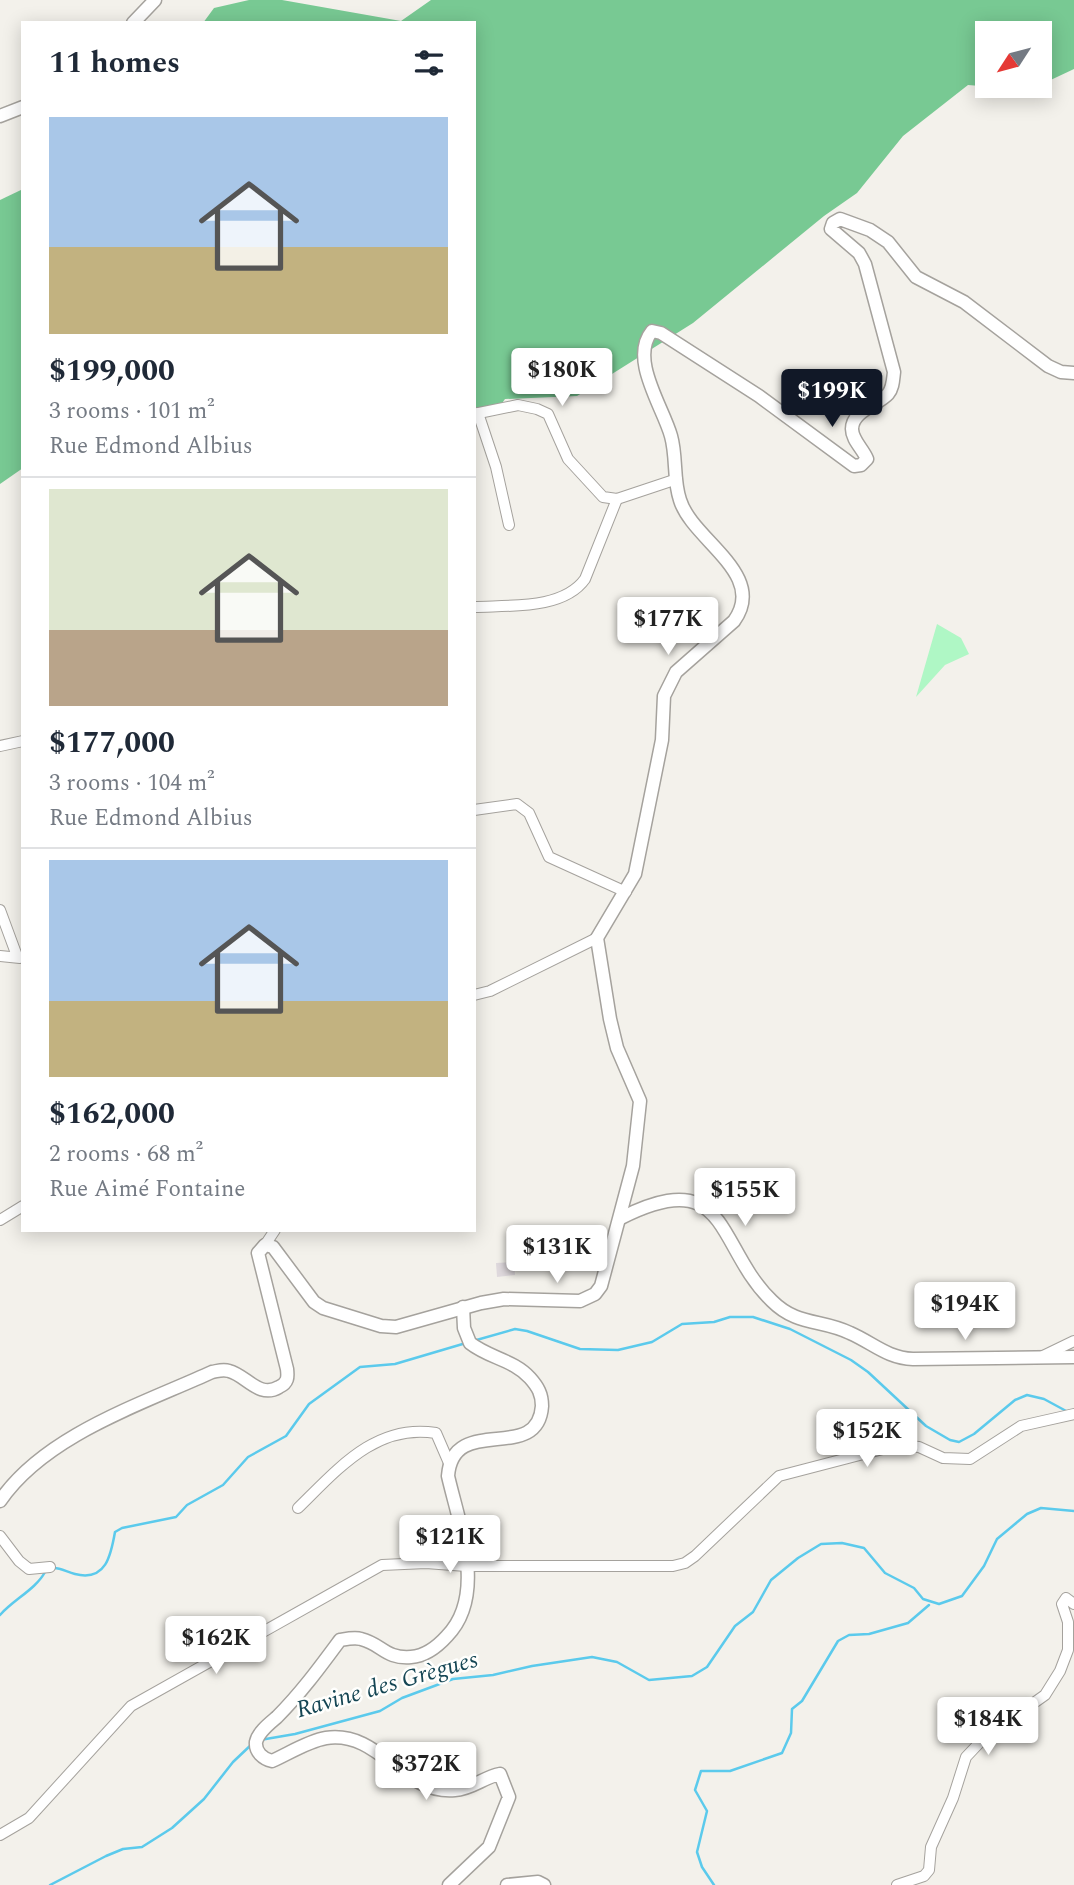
<!DOCTYPE html>
<meta charset="utf-8">
<style>
:root{--surface:#fff;--page:#f6f6f7;--text:#1f2937;--muted:#747a83;--line:#e0e1e3;--accent:#111827}
body{margin:0;font-family:Spectral,serif;background:var(--page);color:var(--text);height:100vh;display:flex;flex-direction:column;font-size:26px;white-space:nowrap}
*{box-sizing:border-box;margin:0}
p{font-size:23px;color:var(--muted)}
.icon{flex:none;width:38px;height:38px;fill:none;stroke:currentColor;stroke-width:2;stroke-linecap:round;stroke-linejoin:round}
.map{position:relative;flex:1;overflow:hidden}
.details{position:absolute;left:21px;top:21px;width:455px;height:1211px;display:flex;flex-direction:column;background:var(--surface);border-radius:0px;box-shadow:0 4px 18px #0003}
.details>*{flex:none}
.needle{width:46px;rotate:234deg}
.tools{position:absolute;left:975px;top:21px;display:grid;gap:14px}
.tools a{display:grid;place-items:center;width:77px;height:77px;border-radius:0px;background:var(--surface);box-shadow:0 4px 18px #0003;font-size:35px}
.price{position:absolute;translate:-50% -60px;padding:0 16px;border-radius:7px;background:#fff;color:#222;font-size:23px;line-height:46px;filter:drop-shadow(0 2px 4px #0008)}
.price::after{content:'';position:absolute;left:50%;top:42px;width:21px;height:16px;margin-left:-10px;background:inherit;clip-path:polygon(0 0,100% 0,50% 100%)}
.price.selected{background:var(--accent);color:#fff}
ul{padding:0;list-style:none}
li{display:grid;align-content:center;gap:14px;height:371px;padding:0 28px}
li+li{border-top:2px solid var(--line)}
li span{display:grid;place-items:center;height:217px;border-radius:0px;color:#555}
li>.icon{margin-inline-start:auto}
span .icon{width:126px;height:126px;fill:#fffc;stroke-width:1}
li b{font-size:30px}
h2{display:flex;justify-content:space-between;align-items:center;height:84px;padding:0 28px;font-size:30px}
.map>svg:first-child{display:block}
.green{fill:#aff7c5}
.forest{fill:#78c993}
.lines{fill:none;stroke-linecap:round;stroke-linejoin:round}
.stream{stroke:#5bcaec;stroke-width:2.5}
.building{fill:#dfd9dd}
.minor-casing{stroke:#a5a29d;stroke-width:12}
.tertiary-casing{stroke:#a5a29d;stroke-width:15}
.secondary-casing{stroke:#a5a29d;stroke-width:15}
.minor{stroke:#fff;stroke-width:10}
.tertiary{stroke:#fff;stroke-width:12}
.secondary{stroke:#fff;stroke-width:12}
.labels{text-anchor:middle;dominant-baseline:central;stroke-width:5;stroke-linejoin:round;paint-order:stroke}
.water-label{font-size:24px;font-style:italic;fill:#154654;stroke:#fffffd}
</style>
<div class="map">
<svg width="1074" height="1885" viewBox="0 0 1074 1885">
<rect width="100%" height="100%" fill="#f3f1eb"/>
<path class="green" d="M937,624l24,14 8,16 -24,11 -29,32z"/>
<g class="forest">
<path d="M249,0h33l119,21 30,-21h643v69l-34,16v-52h-53v53h51l-9,4 -61,-5 -65,51 -46,57 -33,23 -131,107 -116,73 -72,3 -12,17 -19,-7v-386h-271l11,-15z"/>
<path d="M23,189v279l-23,16v-284z"/>
</g>
<g class="lines">
<g class="stream">
<path d="M473,1341l42,-12 12,2 53,18 38,1 34,-8 30,-18 32,-2 16,-5h23l37,12 61,31 17,12 58,54 24,14 9,2 15,-8 41,-34 12,-5 17,4 24,13"/>
<path d="M54,1568c7,0 13,4 21,6 31,8 36,-19 40,-42l7,-4 54,-11 11,-12 36,-20 25,-28 38,-21 23,-32 51,-37 35,-3 71,-21"/>
<path d="M0,1615c13,-15 36,-26 45,-43"/>
<path d="M260,1740l35,-6 85,-23 22,-13 51,-19 40,-4 39,-9 60,-9 25,5 32,18 43,-4 15,-9 28,-41 18,-14 18,-32 27,-22 23,-14 21,-1 22,5 21,25 29,15 9,11 16,5 23,-8 22,-30 13,-27 30,-25 14,-6 33,3"/>
<path d="M50,1885l56,-29 17,-7 19,-2 30,-19 32,-29 29,-37 19,-18"/>
<path d="M714,1885l-12,-18 -5,-15 10,-41 -12,-21 6,-19h29l52,-18 9,-20 1,-24 10,-8 36,-60 11,-6 20,-1 39,-11 21,-18"/>
</g>
</g>
<path class="building" d="M514,1262l1,13 -18,2 -1,-14z"/>
<g class="lines">
<g class="minor-casing">
<g id="minor">
<path d="M478,413l18,54 13,58"/>
<path d="M474,414l44,-9 19,4 11,5 20,45 35,38 14,2 60,-20"/>
<path d="M474,607c34,-2 89,3 111,-28l32,-80"/>
<path d="M0,746l23,-5"/>
<path d="M474,810l43,-6 12,9 20,44 77,35"/>
<path d="M0,910l17,46"/>
<path d="M0,956l20,2"/>
<path d="M474,995l16,-4 107,-53"/>
<path d="M0,1220l23,-14"/>
<path d="M265,1245l10,-15"/>
<path d="M1043,1356l31,-15"/>
<path d="M298,1508c40,-39 78,-85 138,-75l13,30"/>
<path d="M0,1536l19,25 10,8 21,-2"/>
<path d="M0,1835l29,-17 102,-112 251,-141 44,-2 40,3h207l12,-3 10,-7 84,-80 119,-31 21,2 24,11 27,1 51,-33 53,-12"/>
<path d="M897,1885l27,-9 5,-6 2,-23 22,-49 13,-41 17,-18 62,-44 15,-24 8,-21v-28l-6,-18 4,-6 8,6"/>
</g>
</g>
<g class="tertiary-casing">
<g id="tertiary">
<path d="M133,23l22,-23"/>
<path d="M0,116l23,-9"/>
</g>
</g>
<g class="secondary-casing">
<g id="secondary">
<path d="M621,1218c109,-55 94,28 151,83 25,25 49,18 78,32 23,10 37,25 63,26l161,-2"/>
<path d="M0,1501c45,-66 142,-97 212,-129 6,-1 11,-3 17,-1 17,4 30,28 50,16 9,-4 9,-10 8,-18l-29,-116 7,-8 8,2 41,55 9,6 58,18 15,1 85,-24 23,-4 76,2 15,-7 6,-8 32,-120 7,-65 -23,-53 -7,-29 -13,-81 38,-64 27,-134 2,-44 12,-24 58,-51c34,-47 -42,-81 -54,-121 -7,-20 -3,-43 -9,-64 -8,-29 -42,-77 -19,-105l9,2 98,63 95,70 7,-1 6,-6c-4,-10 -15,-19 -15,-30 0,-18 26,-24 36,-35 5,-6 5,-14 6,-22l-29,-108 -6,-11 -28,-24 2,-6 7,-4 30,11 18,12 28,35 48,25 84,64 13,6 13,1"/>
<path d="M449,1885l40,-38 20,-50 -9,-23c-16,3 -28,15 -45,16 -53,5 -74,-60 -129,-52 -18,3 -38,16 -54,23 -9,-2 -17,-9 -16,-19 2,-10 14,-19 21,-25 24,-24 43,-50 63,-77 6,-1 15,-3 21,-1 21,5 24,20 50,18 14,-1 27,-11 36,-21 40,-41 12,-112 1,-160 5,-64 90,-11 94,-70 0,-12 -4,-19 -12,-28 -16,-18 -41,-20 -60,-35l-6,-15 -1,-21"/>
<path d="M507,1885l31,-3 6,3"/>
</g>
</g>
<use href="#minor" class="minor"/>
<use href="#tertiary" class="tertiary"/>
<use href="#secondary" class="secondary"/>
</g>
<g class="labels">
<g class="water-label">
<text transform="translate(387 1685) rotate(-16)">Ravine des Grègues</text>
</g>
</g>
</svg>
<div class="tools">
<a><svg class="needle" viewBox="-14 -14 28 28"><path d="M0-13l5 13h-10z" fill="#e53935"/><path d="M0 13l5-13h-10z" fill="#747a83"/></svg></a>
</div>
<b class="price" style="left:562px;top:408px">$180K</b>
<b class="price selected" style="left:832px;top:429px">$199K</b>
<b class="price" style="left:668px;top:657px">$177K</b>
<b class="price" style="left:745px;top:1228px">$155K</b>
<b class="price" style="left:557px;top:1285px">$131K</b>
<b class="price" style="left:965px;top:1342px">$194K</b>
<b class="price" style="left:867px;top:1469px">$152K</b>
<b class="price" style="left:450px;top:1575px">$121K</b>
<b class="price" style="left:216px;top:1676px">$162K</b>
<b class="price" style="left:988px;top:1757px">$184K</b>
<b class="price" style="left:426px;top:1802px">$372K</b>
<section class="details">
<h2>11 homes<svg class="icon" aria-label="filters" viewBox="0 0 24 24"><path d="M4 7h16M4 17h16"/><circle cx="9" cy="7" r="2"/><circle cx="15" cy="17" r="2"/></svg></h2>
<ul>
<li><span style="background:linear-gradient(#a9c7e8 60%,#c2b280 0)"><svg class="icon" aria-label="home" viewBox="0 0 24 24"><path d="M3 11l9-7 9 7M6 9v11h12V9"/></svg></span><div><b>$199,000</b><p>3 rooms · 101 m²</p><p>Rue Edmond Albius</p></div></li>
<li><span style="background:linear-gradient(#dfe7d0 65%,#b9a48a 0)"><svg class="icon" aria-label="home" viewBox="0 0 24 24"><path d="M3 11l9-7 9 7M6 9v11h12V9"/></svg></span><div><b>$177,000</b><p>3 rooms · 104 m²</p><p>Rue Edmond Albius</p></div></li>
<li><span style="background:linear-gradient(#a9c7e8 65%,#c2b280 0)"><svg class="icon" aria-label="home" viewBox="0 0 24 24"><path d="M3 11l9-7 9 7M6 9v11h12V9"/></svg></span><div><b>$162,000</b><p>2 rooms · 68 m²</p><p>Rue Aimé Fontaine</p></div></li>
</ul>
</section>
</div>
